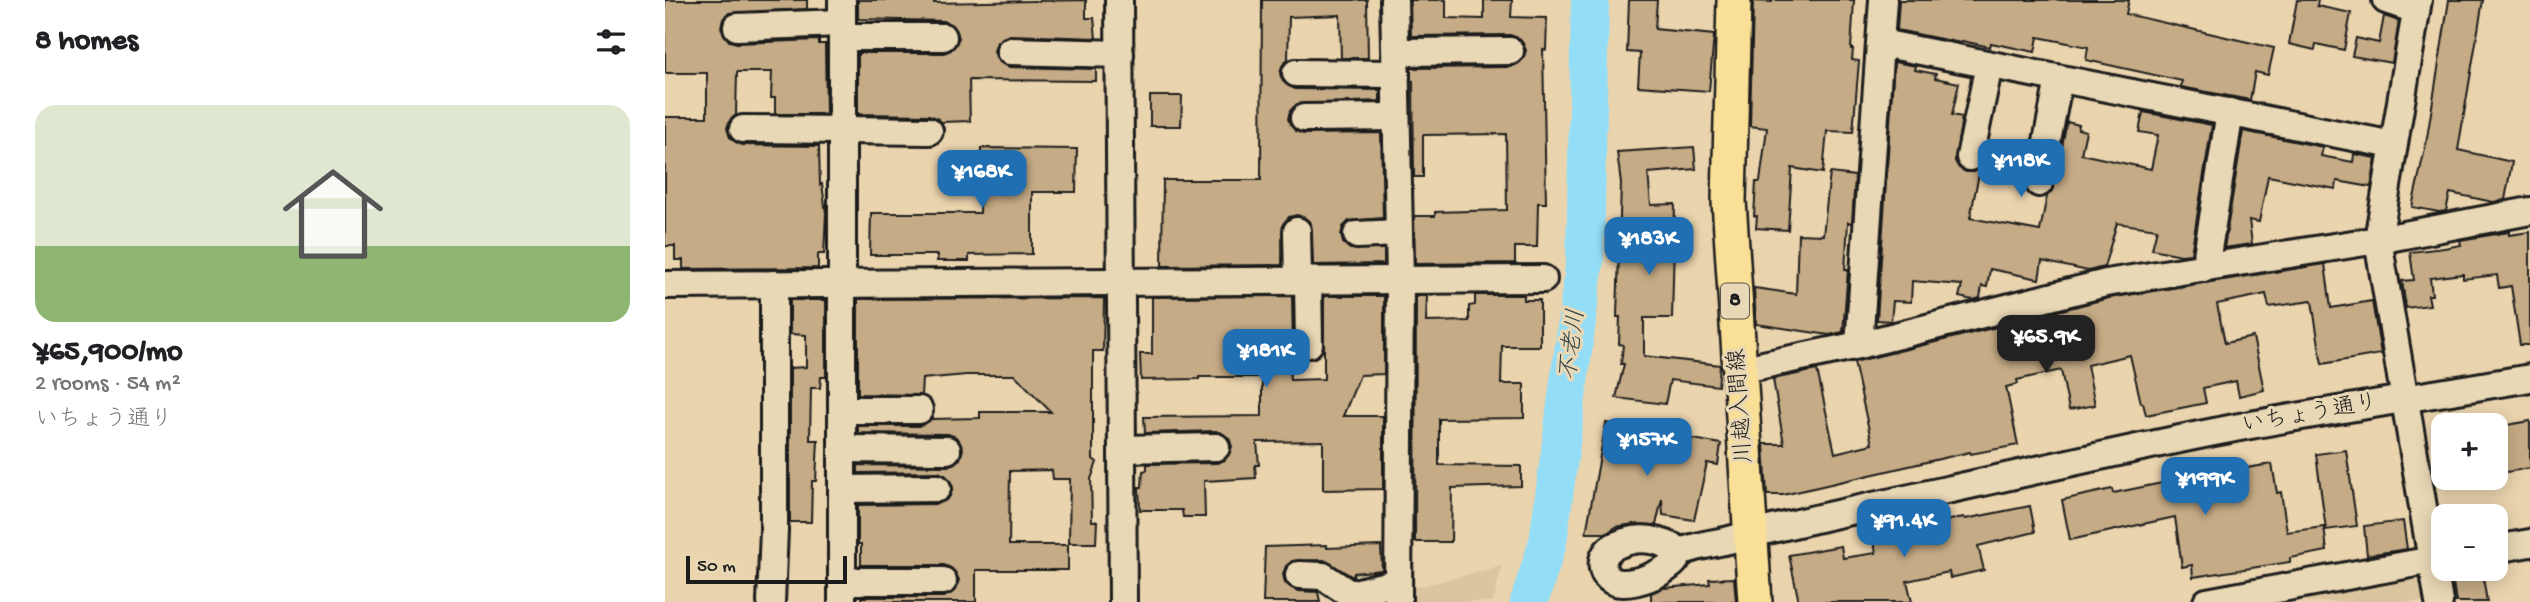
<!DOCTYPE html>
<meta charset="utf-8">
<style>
:root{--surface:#fff;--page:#f6f6f6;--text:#202124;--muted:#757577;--line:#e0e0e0;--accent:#1f6fb2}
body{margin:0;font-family:"Gochi Hand","Klee One",sans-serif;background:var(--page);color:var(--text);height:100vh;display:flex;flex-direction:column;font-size:26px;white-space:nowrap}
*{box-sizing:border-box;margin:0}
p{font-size:23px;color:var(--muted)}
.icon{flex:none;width:38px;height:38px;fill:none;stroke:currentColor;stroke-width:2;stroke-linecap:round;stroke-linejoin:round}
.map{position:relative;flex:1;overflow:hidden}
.details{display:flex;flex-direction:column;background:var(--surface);width:665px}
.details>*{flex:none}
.controls{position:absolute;left:1766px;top:413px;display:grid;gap:14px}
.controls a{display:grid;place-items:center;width:77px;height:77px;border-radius:14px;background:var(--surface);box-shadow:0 4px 18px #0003;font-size:35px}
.scale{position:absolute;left:21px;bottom:18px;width:161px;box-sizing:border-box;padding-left:7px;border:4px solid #1c1c1c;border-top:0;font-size:19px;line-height:24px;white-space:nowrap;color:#1c1c1c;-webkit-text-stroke:5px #e9d8b5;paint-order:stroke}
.price{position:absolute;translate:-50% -60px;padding:0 16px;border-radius:14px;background:var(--accent);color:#fff;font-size:23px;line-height:46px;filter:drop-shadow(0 2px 4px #0008)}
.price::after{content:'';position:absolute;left:50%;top:42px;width:21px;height:16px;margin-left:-10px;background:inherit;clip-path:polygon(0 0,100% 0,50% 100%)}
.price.active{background:#222;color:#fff}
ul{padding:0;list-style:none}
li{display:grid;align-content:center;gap:14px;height:371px;padding:0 35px}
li+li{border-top:2px solid var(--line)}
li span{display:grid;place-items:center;height:217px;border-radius:21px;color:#555}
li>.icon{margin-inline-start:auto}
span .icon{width:126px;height:126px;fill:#fffc;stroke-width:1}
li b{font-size:30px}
h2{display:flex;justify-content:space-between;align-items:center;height:84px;padding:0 35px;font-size:30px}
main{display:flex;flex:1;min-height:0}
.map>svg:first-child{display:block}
.built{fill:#dbc59f}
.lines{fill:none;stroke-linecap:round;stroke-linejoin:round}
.river{stroke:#94ddf6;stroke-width:38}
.building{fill:#c6ac86;stroke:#1c1c1c;stroke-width:2}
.minor-casing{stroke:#1c1c1c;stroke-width:32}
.major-casing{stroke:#1c1c1c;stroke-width:38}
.minor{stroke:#e9d8b5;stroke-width:26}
.major{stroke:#fadf96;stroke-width:33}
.labels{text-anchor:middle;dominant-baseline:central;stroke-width:6;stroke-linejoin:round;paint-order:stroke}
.shield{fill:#e9d8b5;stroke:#5a544a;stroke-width:2}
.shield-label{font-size:21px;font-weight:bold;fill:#1c1c1c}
.street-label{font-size:23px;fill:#1c1c1c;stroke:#e9d8b5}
.water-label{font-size:24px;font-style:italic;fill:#344348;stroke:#e9d8b5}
</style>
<main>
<section class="details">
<h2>8 homes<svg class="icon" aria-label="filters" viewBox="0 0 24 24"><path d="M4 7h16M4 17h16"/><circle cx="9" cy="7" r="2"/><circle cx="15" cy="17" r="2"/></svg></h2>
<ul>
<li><span style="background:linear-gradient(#dfe7d0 65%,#8fb573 0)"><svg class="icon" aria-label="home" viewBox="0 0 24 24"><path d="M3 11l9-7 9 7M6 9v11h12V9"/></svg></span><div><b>¥65,900/mo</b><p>2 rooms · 54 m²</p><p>いちょう通り</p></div></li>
</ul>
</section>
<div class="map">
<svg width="1865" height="602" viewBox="0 0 1865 602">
<rect width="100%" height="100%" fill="#ead4ae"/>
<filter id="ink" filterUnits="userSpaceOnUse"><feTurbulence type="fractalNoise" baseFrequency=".0143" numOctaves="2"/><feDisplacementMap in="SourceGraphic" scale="14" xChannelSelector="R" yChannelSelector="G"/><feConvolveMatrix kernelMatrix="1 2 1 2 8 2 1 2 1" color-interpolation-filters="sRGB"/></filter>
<g filter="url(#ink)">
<g class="built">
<path d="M837,566l-9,36h-88l-1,-12z"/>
<path d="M1759,575l4,27h-162z"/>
</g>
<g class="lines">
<path class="river" d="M864,602l19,-60 37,-282 5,-260"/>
</g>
<g class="building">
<path d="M0,0h142v9l-78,4 -6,6 -2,9 8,13 8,2 82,-3v4h6l1,70h-51v-16h-4l1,-26h-35l-1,43 -6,5 -3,8 3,9 12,8 77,1 1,39 2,-1 4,29 -2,41h-6v14l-135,1v-9h-8v-14h-10v-129h42v-44h-42z"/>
<path d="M193,0h76v3l152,-3v18h8l2,20 -86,-3 -13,7 -3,9 3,8 12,8 87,2v12l-127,-1 1,41 -29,1 -12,-7 -71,-1v-61h86l7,-3 8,-12 -3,-9 -12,-8 -86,-2z"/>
<path d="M597,0h105l1,58h-27l-1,-43 -51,2 -1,42 -6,7 -2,8 3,7 12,8 85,1v11l-83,3 -7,7 -2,8 8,12 7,3 78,-1 2,85 -34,3 -6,6 -2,8 2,8 7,6h34v15l-71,1 -2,-42 -6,-5 -8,-3 -8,2 -6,7 -1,41 -120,1 1,-86h98z"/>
<path d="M745,0h36v18l38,1v-19h28l-1,17 36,1 -1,32 -3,-1 3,154h-8l-1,44h-22v16l-100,1 -1,-48h21v-4l72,-2 -1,-76 -83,1v42h-9l-1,-96h-2v-13l100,-1 12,-8 3,-9 -8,-12 -8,-3 -99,1z"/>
<path d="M964,0h28l-2,29 59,6 -5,56 -71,-5 2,-33 -13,-1z"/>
<path d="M1107,0h82l-3,49h2l-1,11 7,1 -6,71 -26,-1 -4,42 -31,-5 -4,62 -32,-2 1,-12h-3l2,-34h4l7,-54 -17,-2 3,-125 19,1z"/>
<path d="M1234,0h230l-3,14 148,34 -6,27 -13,-3 -5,28 -69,-13 1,-6 -96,-21 2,-13 -50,-10 -3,15 -44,-9 -1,4 -28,-6 -1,2 -64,-13z"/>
<path d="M1632,0h21l-1,6 34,7 -7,37 -28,-6 -1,6 -26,-6z"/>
<path d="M1784,0h34l-25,150 54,12 -7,38 -12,2 -43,-9 -4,18 -7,1 -27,-5 14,-63z"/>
<path d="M1719,16l15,5 -7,42 -40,-7 4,-18 23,5z"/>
<path d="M1229,62l22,4 -1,4 21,4 -1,4 24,5 -7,32 10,2 -7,44 4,7 7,4h8l6,-3 -10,49 70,13 7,-35 7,-10 13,-64 12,3 -1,4 8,2 -5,23 70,15 7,-34 -19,-3 4,-20 69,13 -21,129 -10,1 -29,-6 5,-20 -40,-6 -13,44 -16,4 -46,-10 -3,18 -49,-10 -3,18 -5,-1 -2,12 -7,2 -14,-3 3,-12 -50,-4 -1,21 -18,-1 -2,20 -14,-1z"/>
<path d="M485,96h32l-1,30h-31z"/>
<path d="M1578,131l80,16 -2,9 32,6 1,-8 22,4 -5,29 -34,-6 -1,8 -68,-13 -9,46 -10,-2 3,24 -28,4z"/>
<path d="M1029,147l2,22 -48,4 3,32 24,-1 -3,114h-28v38l76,9 -2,21 -48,-6 -5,24 -49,-6 8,-34h-3l2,-19 -4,-1 1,-27h-3l4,-134 -4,-31z"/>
<path d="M316,148l96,1 -1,43h-44v62l-63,1v6h-32l1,-6h-68l1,-42h109z"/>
<path d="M1165,173l25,3 -3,47 -4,-1 -3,48h3l-5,62 -14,3 -73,-11 -2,-36 42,6 2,-60 25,1z"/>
<path d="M1844,232v3l21,-3v113h-10l-9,-59 -12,2 -2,-13 -34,4v-5l-33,4 2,17h-4l2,10 -24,3 -4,-27 12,-1 -4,-28 34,-4 17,-3 -1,-5z"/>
<path d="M1660,264l6,44 41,-7 9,53 -59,10 -10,-63 -43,6 -3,-13 -49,10 8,39 28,-6 11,53 -25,6 -3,-15 -33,7 3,15 -60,12 -3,-12h-2l-11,-48 -43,10 8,40 -26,5 -8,-40 -44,10 1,4 -12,3 12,58 -47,9 -1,-2 -187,43h-16l-3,-51h20l-11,-65 44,-9 18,83 37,-9 -18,-82 147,-36 4,18 64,-15 -2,-11 -21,-4 63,-16z"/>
<path d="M810,295h49v5h16v46h-38l-1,38h23v34l-85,1v46l82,1v20l-69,2 -1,54h-36l1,-246h11l-1,26 43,-1v-15l6,-1z"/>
<path d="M627,296l1,48h-5l2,36 34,-1v-83h60v78l-24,1 -17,41h40v73l-60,1v-49l-66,1 2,23h-4l1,13 -52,3 1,36h-22l-1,-7h-42l-1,-23h3l1,-16 4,-1v-6l70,-1 8,-3 7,-13 -3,-9 -13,-7 -71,2 -1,-16 118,-1v-39h-63v2l-58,1 -1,-26h12v-57z"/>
<path d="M439,298l-1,53h-10v108l4,3 -6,17 1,42h5l-1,22h-27l1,-64h-17l-1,-9 -42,1 -1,74h59v25h-92v32h-114l-1,-5h83l12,-8 3,-9 -8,-12 -7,-3h-83v-21h-3v-39l80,-1 12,-8 3,-9 -8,-12 -7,-3 -80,1v-8l90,1 12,-7 3,-10 -7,-12 -8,-3 -90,-1v-7h61l12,-7 49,-1v-6h71l-36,-37h-49l-44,4 -1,16 -63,-1v-95z"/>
<path d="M125,300h36v77h-5l-1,11h-9l-1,52h8l-2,41h-4l-1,41h-21v-154l16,-1v-32l-16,-1z"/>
<path d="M1865,421v47l-35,6v-47z"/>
<path d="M941,423l115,21 -3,21 -11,-2 -13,57 -31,-5 -1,-16 -6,26 -23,-1 -17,3 -9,6h-21z"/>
<path d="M1681,450l11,76 -31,4 -10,-76z"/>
<path d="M1543,462l1,4 17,-3 1,8 45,-7 5,29 4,-1 6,40 37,-5 3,24 -37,7v4l-97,15 -1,-12 -10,2 -7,-50 -105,23 -8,-40 50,-11 1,4 54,-11 -1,-3 3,-1 -1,-8z"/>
<path d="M1365,506l5,26 -57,14 6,24 -34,8 -1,-6 -42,9 5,21h-113l-10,-47 52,-9 2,12 33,-5 -3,-16 91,-20 1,2z"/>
<path d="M1738,521l4,28 -40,6 -3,-29z"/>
<path d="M662,545v3l54,-2 1,24 -28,3 -1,4 -29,-17 -32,1 -6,5 -3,8 2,9 13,8 20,1 2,10h-57l2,-55z"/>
<path d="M1817,571l5,31h-31l-4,-26z"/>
<path d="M1069,578l2,24h-85v-9l12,-5 47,-4 -1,-5z"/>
</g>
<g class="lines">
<g class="minor-casing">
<g id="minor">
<path d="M177,0v602"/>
<path d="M454,0l4,602"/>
<path d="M729,0l6,279 -2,323"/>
<path d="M1721,0l30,10"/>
<path d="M1753,0l-40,240 61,362"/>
<path d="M72,27l105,-4"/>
<path d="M177,37h101"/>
<path d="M1216,43l512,102"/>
<path d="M345,51l110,3"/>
<path d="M731,52l114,-1"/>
<path d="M631,73l100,1"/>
<path d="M639,118l92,-1"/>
<path d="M78,129l186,2"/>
<path d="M1305,157l19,-92"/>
<path d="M1374,183l20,-104"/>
<path d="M632,231l1,49"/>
<path d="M692,235l42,-2"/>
<path d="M1540,268l25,-156"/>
<path d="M643,280l1,64"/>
<path d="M0,285l878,-6"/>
<path d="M1194,345l24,-345"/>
<path d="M1074,370l120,-25 247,-62 272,-43 152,-29"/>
<path d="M177,410h77"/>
<path d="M178,449l104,1"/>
<path d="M457,449l94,-2"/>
<path d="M177,489l95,-1"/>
<path d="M1830,549l35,-6"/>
<path d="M1018,552c-23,-12 -42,-18 -66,-7 -21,8 -19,38 6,38 16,0 36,-8 49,-19 4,-3 6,-9 10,-12 10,-6 35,-9 47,-12 70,-19 142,-33 213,-49 101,-22 202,-46 303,-65 95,-17 190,-32 285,-48"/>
<path d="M634,575l24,1 27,18 48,-12"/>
<path d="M177,581h101"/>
<path d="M106,602l3,-72v-246"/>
<path d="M1542,602l236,-44"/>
</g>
</g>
<g class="major-casing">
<path id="major" d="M1069,0l-5,201 26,401"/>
</g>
<use href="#minor" class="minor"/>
<use href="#major" class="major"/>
</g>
</g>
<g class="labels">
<rect class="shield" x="1056" y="283.5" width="28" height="35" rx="5"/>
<g class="shield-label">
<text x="1070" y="301">8</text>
</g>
<g class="street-label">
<text transform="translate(1077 406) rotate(-94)">川越入間線</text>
<text transform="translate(1645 415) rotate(-10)">いちょう通り</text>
</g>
<g class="water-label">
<text transform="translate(909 345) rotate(-83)">不老川</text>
</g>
</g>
</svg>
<div class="controls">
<a>+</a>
<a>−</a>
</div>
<div class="scale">50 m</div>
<b class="price" style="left:1356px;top:199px">¥118K</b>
<b class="price" style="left:317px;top:210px">¥168K</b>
<b class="price" style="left:984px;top:277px">¥183K</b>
<b class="price active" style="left:1381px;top:375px">¥65.9K</b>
<b class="price" style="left:601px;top:389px">¥181K</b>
<b class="price" style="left:982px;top:478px">¥157K</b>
<b class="price" style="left:1540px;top:517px">¥199K</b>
<b class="price" style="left:1239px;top:559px">¥91.4K</b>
</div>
</main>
